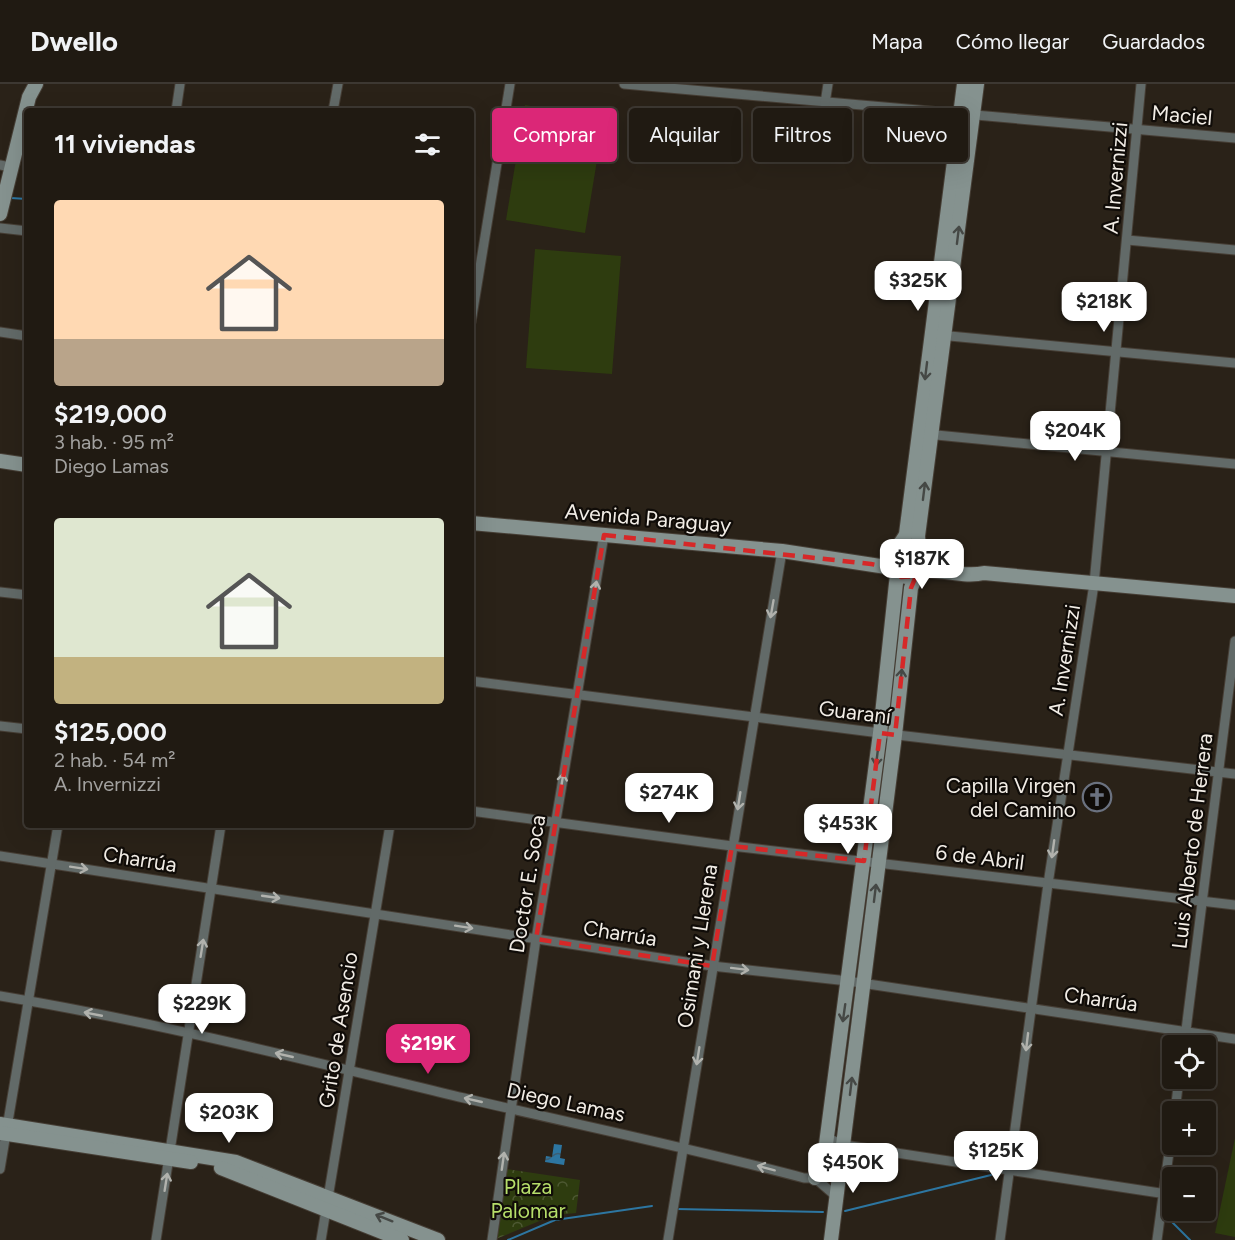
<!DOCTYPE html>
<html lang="es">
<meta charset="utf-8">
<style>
:root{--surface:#201a12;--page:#28231b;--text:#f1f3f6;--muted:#a2a19f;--line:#3d3832;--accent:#db2777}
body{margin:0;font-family:Figtree,sans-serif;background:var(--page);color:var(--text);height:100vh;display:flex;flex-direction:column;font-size:22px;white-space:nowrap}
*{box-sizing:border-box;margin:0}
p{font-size:20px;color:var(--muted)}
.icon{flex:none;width:33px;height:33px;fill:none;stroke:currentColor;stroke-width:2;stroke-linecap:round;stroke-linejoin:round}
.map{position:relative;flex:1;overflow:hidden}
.sheet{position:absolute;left:24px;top:24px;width:450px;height:720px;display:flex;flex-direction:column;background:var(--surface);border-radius:6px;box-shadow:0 6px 24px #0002,0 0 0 2px var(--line)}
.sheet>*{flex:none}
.hud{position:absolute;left:492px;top:24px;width:570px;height:54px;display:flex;gap:12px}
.fabs{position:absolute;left:1162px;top:951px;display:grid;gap:12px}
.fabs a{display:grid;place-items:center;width:54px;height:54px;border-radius:6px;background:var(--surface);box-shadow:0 6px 24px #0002,0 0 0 2px var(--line);font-size:30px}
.price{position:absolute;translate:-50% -51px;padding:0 14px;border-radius:12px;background:#fff;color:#222;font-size:20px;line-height:39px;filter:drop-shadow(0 2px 3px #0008)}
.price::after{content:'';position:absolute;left:50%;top:36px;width:18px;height:14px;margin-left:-9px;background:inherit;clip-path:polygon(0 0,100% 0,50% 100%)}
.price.selected{background:var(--accent);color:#fff}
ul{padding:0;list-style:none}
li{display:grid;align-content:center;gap:12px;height:318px;padding:0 30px}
li span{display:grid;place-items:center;height:186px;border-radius:6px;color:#555}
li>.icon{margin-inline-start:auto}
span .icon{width:108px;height:108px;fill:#fffc;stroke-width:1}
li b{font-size:26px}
h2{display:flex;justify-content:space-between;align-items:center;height:72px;padding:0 30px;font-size:26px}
.tag{padding:0 21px;border-radius:6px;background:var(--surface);box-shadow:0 6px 24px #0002,0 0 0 2px var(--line);font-size:21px;line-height:54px}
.tag.selected{background:var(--accent);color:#fff}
header{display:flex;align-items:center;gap:36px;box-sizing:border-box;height:84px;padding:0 30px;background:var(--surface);border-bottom:2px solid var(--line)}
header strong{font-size:28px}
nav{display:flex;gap:33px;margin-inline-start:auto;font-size:21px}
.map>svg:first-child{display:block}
.grass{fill:#2e3c0f}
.park{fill:url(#park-crowns)}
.water{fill:url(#water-waves)}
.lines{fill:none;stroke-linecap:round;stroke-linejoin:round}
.stream{stroke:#2d76a1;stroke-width:2}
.street-casing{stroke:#463e35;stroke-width:11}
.secondary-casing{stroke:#463e35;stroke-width:16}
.street{stroke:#626a68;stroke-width:9}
.secondary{stroke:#85928f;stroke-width:14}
.oneway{stroke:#454845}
.oneway2{stroke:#b1b2ad}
.marked{fill:none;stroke:#d62828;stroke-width:4.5;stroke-dasharray:12 8;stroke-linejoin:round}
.labels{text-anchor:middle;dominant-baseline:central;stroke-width:4.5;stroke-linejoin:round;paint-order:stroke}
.street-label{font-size:21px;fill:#f2ede6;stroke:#100c08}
.poi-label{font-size:21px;fill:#f2ede6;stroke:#100c08;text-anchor:end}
.park-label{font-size:21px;fill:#b6de6a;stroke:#100c08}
</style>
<header>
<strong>Dwello</strong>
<nav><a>Mapa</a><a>Cómo llegar</a><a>Guardados</a></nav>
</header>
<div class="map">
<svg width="1235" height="1156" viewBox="0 0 1235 1156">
<defs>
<pattern id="park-crowns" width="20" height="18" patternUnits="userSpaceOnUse" patternTransform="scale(1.5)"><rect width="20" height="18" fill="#2e3c0f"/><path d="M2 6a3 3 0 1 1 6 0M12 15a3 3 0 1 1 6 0" fill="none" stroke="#4d5832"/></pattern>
<pattern id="water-waves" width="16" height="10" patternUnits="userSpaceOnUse" patternTransform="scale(1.5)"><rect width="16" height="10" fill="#2d76a1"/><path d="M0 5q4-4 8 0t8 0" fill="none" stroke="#3b5e73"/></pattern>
</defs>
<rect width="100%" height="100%" fill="#2a2218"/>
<g class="grass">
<path d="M525,21l79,13 -19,115 -79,-13z"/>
<path d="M535,165l86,7 -9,118 -86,-6z"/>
<path d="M1235,1054v99l-20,-4z"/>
</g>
<path class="park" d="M506,1085l74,11 -4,33 -22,2 -58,24z"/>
<path class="water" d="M554,1060l8,1 -2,13 5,1 -1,6 -19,-3 1,-6 6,1z"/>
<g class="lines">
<g class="stream">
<path d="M11,114l16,1"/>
<path d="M676,1125l147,3"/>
<path d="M845,1127l146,-36"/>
<path d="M1170,1136l20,20"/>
<path d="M508,1156l47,-20 97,-14"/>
</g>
<g class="street-casing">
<g id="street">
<path d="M624,0l611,54"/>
<path d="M825,19l3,-19"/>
<path d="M176,27l4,-27"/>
<path d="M333,27l5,-27"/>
<path d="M0,81l10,2"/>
<path d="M0,144l27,3"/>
<path d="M1127,156l108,10"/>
<path d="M471,238l39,-238"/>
<path d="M0,248l27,4"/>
<path d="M939,251l296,28"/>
<path d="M926,350l309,30"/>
<path d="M0,508l27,3"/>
<path d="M471,597l409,52 355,41"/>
<path d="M0,642l27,3"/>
<path d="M471,727l261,35 503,59"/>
<path d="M0,772l712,110 136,15 387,58"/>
<path d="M0,912c156,26 310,65 464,102 114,27 227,50 340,80h11l22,19"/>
<path d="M1184,962l51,-405"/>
<path d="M1175,1028l4,-34"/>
<path d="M827,1054l17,7 329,50"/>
<path d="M0,1085l58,-344"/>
<path d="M1206,1116h2"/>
<path d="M156,1156l65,-415"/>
<path d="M321,1156l69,-415"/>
<path d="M492,1156l44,-301 68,-404"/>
<path d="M668,1156l114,-689"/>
<path d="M1000,1156l48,-356 46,-300 47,-500"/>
<path d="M1157,1156l16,-117"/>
</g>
</g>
<g class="secondary-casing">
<g id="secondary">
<path d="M0,130l29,-117 7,-13"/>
<path d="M0,377l27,4"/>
<path d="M471,439l311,28 111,17"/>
<path d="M901,463h14l8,7 1,13c-9,16 -36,12 -32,-8 1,-9 10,-16 14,-25l58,-450"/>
<path d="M919,465l-1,-13 59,-452"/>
<path d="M921,487c22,-2 43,7 63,2l251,23"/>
<path d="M0,1040l236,38 202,78"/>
<path d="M0,1049l191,29"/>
<path d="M221,1084l181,72"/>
<path d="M815,1094l8,-11 57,-434 17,-159"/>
<path d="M831,1156l64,-505 16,-147 5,-12"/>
</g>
</g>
<use href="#street" class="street"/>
<use href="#secondary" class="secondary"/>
</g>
<defs><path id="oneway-shaft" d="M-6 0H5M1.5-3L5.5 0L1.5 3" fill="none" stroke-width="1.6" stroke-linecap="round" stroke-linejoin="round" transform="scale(1.5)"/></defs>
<g class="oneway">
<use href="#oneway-shaft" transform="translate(958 151) rotate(-83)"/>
<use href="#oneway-shaft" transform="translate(926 287) rotate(97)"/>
<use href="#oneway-shaft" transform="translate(924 407) rotate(-83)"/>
<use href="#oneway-shaft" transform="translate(901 594) rotate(-84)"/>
<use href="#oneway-shaft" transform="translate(877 673) rotate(97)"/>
<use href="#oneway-shaft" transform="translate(875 809) rotate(-83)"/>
<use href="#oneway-shaft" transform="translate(844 929) rotate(98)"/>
<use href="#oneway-shaft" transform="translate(851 1002) rotate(-83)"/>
<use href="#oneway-shaft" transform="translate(384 1134) rotate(-158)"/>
</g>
<g class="oneway2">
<use href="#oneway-shaft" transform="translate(595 506) rotate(-80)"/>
<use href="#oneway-shaft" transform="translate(772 525) rotate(100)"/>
<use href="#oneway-shaft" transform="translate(562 698) rotate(-81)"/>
<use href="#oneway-shaft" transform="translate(739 717) rotate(99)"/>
<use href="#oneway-shaft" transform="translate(1053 765) rotate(98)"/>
<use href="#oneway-shaft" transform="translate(79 784) rotate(9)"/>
<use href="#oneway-shaft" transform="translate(271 813) rotate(8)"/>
<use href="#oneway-shaft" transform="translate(464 843) rotate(9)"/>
<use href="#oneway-shaft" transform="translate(202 864) rotate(-81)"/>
<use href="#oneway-shaft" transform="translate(740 885) rotate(7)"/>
<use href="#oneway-shaft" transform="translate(93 930) rotate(-169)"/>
<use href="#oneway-shaft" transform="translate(1027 958) rotate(97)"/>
<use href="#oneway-shaft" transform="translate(284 971) rotate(-167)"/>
<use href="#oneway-shaft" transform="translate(698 972) rotate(99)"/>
<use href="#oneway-shaft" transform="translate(473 1016) rotate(-167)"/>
<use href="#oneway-shaft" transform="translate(503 1077) rotate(-82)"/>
<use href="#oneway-shaft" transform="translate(766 1084) rotate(-165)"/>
<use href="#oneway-shaft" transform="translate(166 1098) rotate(-81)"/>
</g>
<path class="marked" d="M604,451l267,29 22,4 8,9 15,-1 -5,12 -16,147 -15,-2 -16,128 -132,-15 -20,120 -176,-27z"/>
<defs>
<g id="church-ring" transform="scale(1.5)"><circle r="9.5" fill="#100c08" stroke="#6b7280" stroke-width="1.5"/><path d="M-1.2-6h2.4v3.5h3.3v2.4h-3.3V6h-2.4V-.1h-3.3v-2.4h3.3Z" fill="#6b7280"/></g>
</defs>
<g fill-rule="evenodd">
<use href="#church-ring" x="1097" y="713"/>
</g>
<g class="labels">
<g class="street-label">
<text transform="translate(1182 31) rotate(5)">Maciel</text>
<text transform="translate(1115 94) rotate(-85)">A. Invernizzi</text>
<text transform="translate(648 434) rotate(5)">Avenida Paraguay</text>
<text transform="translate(1064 576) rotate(-81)">A. Invernizzi</text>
<text transform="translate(855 628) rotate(7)">Guaraní</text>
<text transform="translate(1192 757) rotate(-83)">Luis Alberto de Herrera</text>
<text transform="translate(980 773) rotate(7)">6 de Abril</text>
<text transform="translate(140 775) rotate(9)">Charrúa</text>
<text transform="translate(527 800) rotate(-81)">Doctor E. Soca</text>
<text transform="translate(620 849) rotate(9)">Charrúa</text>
<text transform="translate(697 862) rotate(-81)">Osimani y Llerena</text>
<text transform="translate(1101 915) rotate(8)">Charrúa</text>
<text transform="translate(338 946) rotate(-81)">Grito de Asencio</text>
<text transform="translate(566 1018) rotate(12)">Diego Lamas</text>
</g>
<g class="poi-label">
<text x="1076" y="701">Capilla Virgen<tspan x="1076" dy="24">del Camino</tspan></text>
</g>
<g class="park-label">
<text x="528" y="1102">Plaza<tspan x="528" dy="24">Palomar</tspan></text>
</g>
</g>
</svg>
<div class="fabs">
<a><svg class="icon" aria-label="locate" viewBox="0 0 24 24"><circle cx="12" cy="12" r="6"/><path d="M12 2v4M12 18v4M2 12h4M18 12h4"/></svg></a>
<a>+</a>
<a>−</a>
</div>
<b class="price" style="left:918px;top:228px">$325K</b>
<b class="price" style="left:1104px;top:249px">$218K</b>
<b class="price" style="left:1075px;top:378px">$204K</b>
<b class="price" style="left:922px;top:506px">$187K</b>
<b class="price" style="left:669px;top:740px">$274K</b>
<b class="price" style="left:848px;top:771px">$453K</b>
<b class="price" style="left:202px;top:951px">$229K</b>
<b class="price selected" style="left:428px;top:991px">$219K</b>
<b class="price" style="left:229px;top:1060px">$203K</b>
<b class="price" style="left:996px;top:1098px">$125K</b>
<b class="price" style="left:853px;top:1110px">$450K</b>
<div class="hud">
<a class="tag selected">Comprar</a>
<a class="tag">Alquilar</a>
<a class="tag">Filtros</a>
<a class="tag">Nuevo</a>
</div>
<section class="sheet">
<h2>11 viviendas<svg class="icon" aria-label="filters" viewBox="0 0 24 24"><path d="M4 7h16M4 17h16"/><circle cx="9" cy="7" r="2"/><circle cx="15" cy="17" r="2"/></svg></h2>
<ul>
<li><span style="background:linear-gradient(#ffd9b3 75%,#b9a48a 0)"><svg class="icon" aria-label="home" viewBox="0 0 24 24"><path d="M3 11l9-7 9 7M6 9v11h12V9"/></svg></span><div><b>$219,000</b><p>3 hab. · 95 m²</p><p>Diego Lamas</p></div></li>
<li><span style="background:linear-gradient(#dfe7d0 75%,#c2b280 0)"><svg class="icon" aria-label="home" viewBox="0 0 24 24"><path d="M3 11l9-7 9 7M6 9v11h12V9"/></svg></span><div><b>$125,000</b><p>2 hab. · 54 m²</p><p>A. Invernizzi</p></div></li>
</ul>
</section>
</div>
